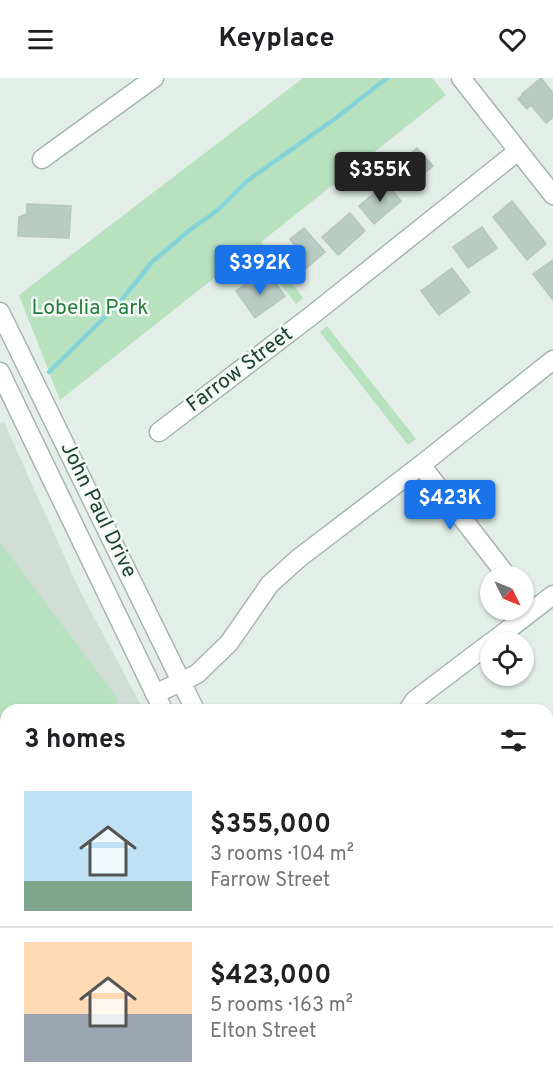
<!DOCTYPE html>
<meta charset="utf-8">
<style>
:root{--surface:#fff;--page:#f6f6f6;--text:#202124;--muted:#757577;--line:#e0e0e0;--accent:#1a73e8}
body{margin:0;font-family:Overpass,sans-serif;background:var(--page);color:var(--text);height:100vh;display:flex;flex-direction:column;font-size:22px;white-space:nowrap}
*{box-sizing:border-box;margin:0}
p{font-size:20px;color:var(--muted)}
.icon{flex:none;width:33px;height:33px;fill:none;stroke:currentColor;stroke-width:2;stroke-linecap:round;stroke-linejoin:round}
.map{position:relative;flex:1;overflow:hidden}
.side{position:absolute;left:0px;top:626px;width:554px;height:386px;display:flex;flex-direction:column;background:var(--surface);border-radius:18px 18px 0 0;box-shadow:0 2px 4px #0004}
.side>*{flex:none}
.needle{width:39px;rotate:133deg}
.fabs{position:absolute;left:480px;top:488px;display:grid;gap:12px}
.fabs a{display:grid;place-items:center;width:54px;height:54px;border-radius:50%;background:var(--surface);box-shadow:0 2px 4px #0004;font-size:30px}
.price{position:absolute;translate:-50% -51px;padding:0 14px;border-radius:6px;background:var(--accent);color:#fff;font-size:20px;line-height:39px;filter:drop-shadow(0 2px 3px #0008)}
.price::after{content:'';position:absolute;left:50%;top:36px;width:18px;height:14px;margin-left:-9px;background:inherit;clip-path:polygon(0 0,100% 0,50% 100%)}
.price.current{background:#222;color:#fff}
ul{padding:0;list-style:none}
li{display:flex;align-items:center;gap:18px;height:150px;padding:0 24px}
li+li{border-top:2px solid var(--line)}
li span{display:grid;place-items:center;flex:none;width:168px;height:120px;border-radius:0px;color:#555}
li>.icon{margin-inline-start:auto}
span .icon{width:72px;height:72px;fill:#fffc;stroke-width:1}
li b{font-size:26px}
h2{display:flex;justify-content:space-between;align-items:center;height:72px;padding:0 24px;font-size:26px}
header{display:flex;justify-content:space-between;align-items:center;height:78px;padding:0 24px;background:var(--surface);font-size:27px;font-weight:700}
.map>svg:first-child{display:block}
.built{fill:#d0ded6}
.green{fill:#b8e1bf}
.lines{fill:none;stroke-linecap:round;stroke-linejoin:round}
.stream{stroke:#84d3d8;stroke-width:4.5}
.building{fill:#b9ccc3;stroke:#b3c8bd;stroke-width:1.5}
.minor-casing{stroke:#a4b7ae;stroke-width:21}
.minor{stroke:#fff;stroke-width:18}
.labels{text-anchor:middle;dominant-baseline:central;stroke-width:5;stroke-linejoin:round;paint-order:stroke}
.park-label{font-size:21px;fill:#257c3f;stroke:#f3faf5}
.street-label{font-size:21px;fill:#204135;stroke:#f3faf5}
</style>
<header><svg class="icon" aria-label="menu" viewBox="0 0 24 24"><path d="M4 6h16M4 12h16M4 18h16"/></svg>Keyplace<svg class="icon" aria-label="heart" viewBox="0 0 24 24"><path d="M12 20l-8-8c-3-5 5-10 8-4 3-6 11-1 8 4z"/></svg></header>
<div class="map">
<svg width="553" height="1010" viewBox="0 0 553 1010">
<rect width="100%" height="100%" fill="#e2eee7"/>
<path class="built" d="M4,344l75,167 64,120 -137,1v373h273l1,5h-280v-664z"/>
<g class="green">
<path d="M303,0h129l14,17 -185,147 42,56 -7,6 -44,-56 -192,152 -41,-105z"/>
<path d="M327,248l89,113 -8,6 -88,-113z"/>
<path d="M0,464l118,157 -6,10 -106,1v98l-6,5z"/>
</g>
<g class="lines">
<path class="stream" d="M49,294l70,-69 33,-41 39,-33 27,-19 29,-29 89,-63 51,-40"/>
</g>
<g class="building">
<path d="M541,0l12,15v24l-7,6 -15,-18 -4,4 -9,-10 5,-4 -1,-1z"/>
<path d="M417,70l16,18 -25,21 -16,-18z"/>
<path d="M386,105l15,18 -27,23 -15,-18z"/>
<path d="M512,123l34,43 -19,16 -34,-43z"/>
<path d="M27,126l44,2 -2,32 -51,-2 1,-19 8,-3z"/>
<path d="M350,135l15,18 -27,24 -16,-18z"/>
<path d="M482,149l15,21 -29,20 -15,-21z"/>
<path d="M304,150l21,24 -29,25 -13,-16 15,-12 -8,-10z"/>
<path d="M553,182v40l-20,-26z"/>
<path d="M452,190l18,24 -31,23 -18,-24z"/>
<path d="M270,197l15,21 -30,22 -19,-27 15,-11 4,6z"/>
</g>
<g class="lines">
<g class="minor-casing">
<g id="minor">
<path d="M461,0l92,117"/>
<path d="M42,81l112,-81"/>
<path d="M0,234l195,398"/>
<path d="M0,294l163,338"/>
<path d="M159,354l152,-116 207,-165"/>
<path d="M421,387l86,111"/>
<path d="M492,564l61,-47"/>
<path d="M155,616l42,-20 32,-31 41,-59 29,-26 122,-93 132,-105"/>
<path d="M408,632l7,-10 75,-57"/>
<path d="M548,754l5,-4"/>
<path d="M132,1005l1,5"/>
<path d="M305,1005l2,5"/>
<path d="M323,1005l2,5"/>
<path d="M529,1005l2,5"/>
</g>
</g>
<use href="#minor" class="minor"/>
</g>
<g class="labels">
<g class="park-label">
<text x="90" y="230">Lobelia Park</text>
</g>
<g class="street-label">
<text transform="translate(240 292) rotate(-37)">Farrow Street</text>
<text transform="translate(98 432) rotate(64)">John Paul Drive</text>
</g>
</g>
</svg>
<div class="fabs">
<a><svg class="needle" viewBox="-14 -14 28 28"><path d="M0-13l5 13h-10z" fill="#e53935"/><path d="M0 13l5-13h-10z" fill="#757577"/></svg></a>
<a><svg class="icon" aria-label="locate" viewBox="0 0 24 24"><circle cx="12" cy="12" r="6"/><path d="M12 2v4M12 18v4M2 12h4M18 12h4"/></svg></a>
</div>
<b class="price current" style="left:380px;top:125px">$355K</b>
<b class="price" style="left:260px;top:218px">$392K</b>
<b class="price" style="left:450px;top:453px">$423K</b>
<section class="side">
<h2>3 homes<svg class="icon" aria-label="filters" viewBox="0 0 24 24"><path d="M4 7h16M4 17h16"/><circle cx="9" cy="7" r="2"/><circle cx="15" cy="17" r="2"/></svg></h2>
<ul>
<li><span style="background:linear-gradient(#bfe0f5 75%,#7fa58c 0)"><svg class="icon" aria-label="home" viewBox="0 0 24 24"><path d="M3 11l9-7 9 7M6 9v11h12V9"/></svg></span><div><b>$355,000</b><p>3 rooms · 104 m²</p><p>Farrow Street</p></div></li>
<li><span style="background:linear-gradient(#ffd9b3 60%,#9aa5b1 0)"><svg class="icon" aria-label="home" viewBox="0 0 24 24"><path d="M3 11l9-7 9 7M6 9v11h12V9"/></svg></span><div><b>$423,000</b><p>5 rooms · 163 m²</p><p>Elton Street</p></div></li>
</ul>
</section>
</div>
